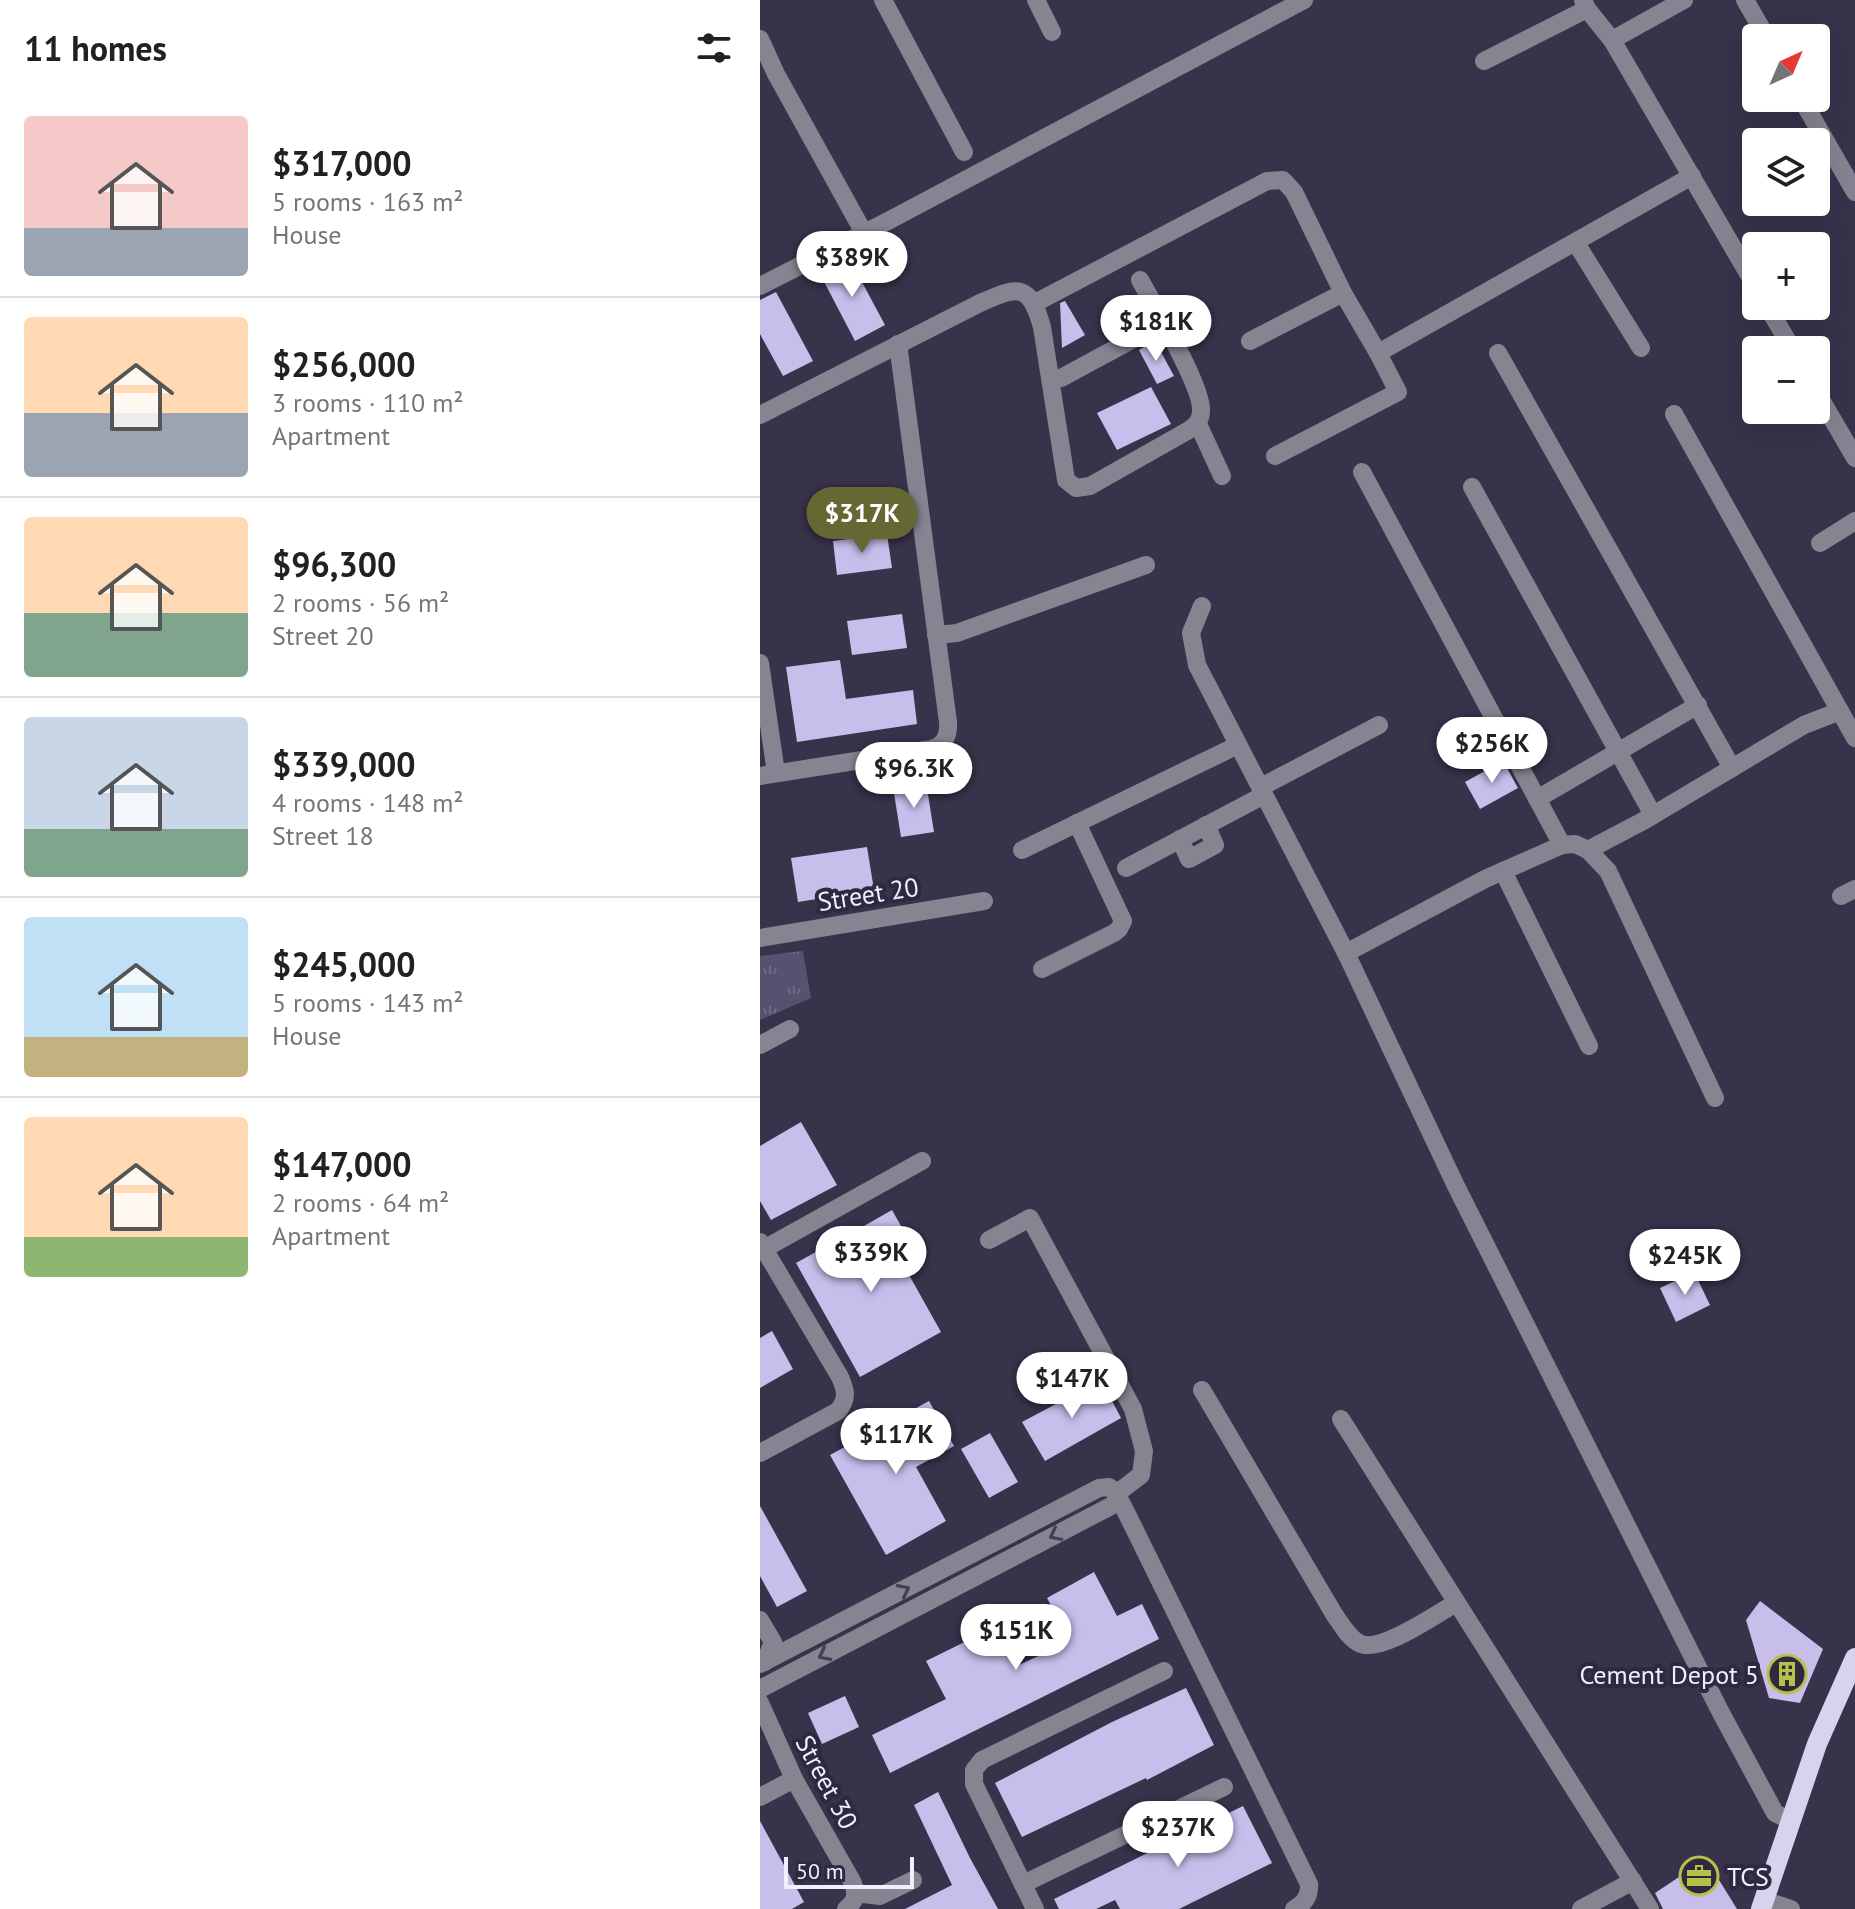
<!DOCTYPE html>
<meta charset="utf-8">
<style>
:root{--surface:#fff;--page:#f6f6f6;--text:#202124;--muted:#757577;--line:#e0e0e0;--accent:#646934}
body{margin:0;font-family:"PT Sans",sans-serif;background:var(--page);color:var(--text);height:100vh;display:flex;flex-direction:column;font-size:30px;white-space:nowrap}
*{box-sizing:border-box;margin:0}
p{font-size:26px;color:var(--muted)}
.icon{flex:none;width:44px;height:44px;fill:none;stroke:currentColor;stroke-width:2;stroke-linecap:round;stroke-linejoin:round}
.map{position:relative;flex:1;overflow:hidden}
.side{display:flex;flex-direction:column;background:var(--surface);width:760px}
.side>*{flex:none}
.needle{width:52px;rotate:44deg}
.controls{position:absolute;left:982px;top:24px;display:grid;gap:16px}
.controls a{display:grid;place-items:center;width:88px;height:88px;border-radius:8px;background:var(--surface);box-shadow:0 8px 32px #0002;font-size:40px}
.scale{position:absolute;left:24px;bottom:20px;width:130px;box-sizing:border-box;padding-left:8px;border:4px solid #f1eefe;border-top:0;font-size:22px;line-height:28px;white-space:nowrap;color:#f1eefe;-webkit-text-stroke:6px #2e2841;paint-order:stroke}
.price{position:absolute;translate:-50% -68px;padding:0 18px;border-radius:28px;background:#fff;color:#222;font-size:26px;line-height:52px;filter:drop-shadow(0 2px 4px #0008)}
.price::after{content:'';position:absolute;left:50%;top:48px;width:24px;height:18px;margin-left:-12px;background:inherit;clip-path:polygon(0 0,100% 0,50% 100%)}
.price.active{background:var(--accent);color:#fff}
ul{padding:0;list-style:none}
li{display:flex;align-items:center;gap:24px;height:200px;padding:0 24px}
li+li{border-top:2px solid var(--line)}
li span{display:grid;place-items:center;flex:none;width:224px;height:160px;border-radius:8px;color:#555}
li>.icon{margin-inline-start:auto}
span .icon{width:96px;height:96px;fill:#fffc;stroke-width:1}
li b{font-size:34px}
h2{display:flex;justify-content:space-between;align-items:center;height:96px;padding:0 24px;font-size:34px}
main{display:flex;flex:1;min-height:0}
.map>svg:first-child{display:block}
.park{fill:url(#park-tufts)}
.building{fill:#c7beeb}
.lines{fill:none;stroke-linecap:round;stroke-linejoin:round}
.minor{stroke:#878492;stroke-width:18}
.major{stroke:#d7d2ed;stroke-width:20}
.oneway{stroke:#443f55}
.labels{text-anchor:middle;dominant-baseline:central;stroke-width:8;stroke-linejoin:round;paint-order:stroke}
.street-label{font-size:26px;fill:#f1eefe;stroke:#2e2841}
.poi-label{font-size:26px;fill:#f1eefe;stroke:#2e2841;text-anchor:end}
</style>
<main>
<section class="side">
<h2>11 homes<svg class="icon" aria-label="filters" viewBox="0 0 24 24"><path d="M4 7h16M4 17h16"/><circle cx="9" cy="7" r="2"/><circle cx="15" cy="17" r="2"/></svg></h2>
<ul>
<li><span style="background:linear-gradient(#f6c9c9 70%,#9aa5b1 0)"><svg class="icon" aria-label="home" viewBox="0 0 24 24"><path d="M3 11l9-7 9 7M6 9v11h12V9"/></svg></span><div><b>$317,000</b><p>5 rooms · 163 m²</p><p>House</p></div></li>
<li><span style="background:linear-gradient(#ffd9b3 60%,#9aa5b1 0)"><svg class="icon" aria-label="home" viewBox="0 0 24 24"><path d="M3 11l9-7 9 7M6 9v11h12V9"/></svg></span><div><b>$256,000</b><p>3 rooms · 110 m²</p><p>Apartment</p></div></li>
<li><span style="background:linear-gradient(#ffd9b3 60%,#7fa58c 0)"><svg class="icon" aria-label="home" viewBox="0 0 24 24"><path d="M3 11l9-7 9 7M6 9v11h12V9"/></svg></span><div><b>$96,300</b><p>2 rooms · 56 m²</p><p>Street 20</p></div></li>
<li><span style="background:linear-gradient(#c9d6e8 70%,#7fa58c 0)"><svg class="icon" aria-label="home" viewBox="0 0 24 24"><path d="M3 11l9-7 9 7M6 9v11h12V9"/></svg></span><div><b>$339,000</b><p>4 rooms · 148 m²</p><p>Street 18</p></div></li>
<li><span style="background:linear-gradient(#bfe0f5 75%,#c2b280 0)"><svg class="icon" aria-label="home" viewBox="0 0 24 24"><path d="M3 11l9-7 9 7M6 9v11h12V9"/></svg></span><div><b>$245,000</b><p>5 rooms · 143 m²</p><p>House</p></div></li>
<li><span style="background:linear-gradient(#ffd9b3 75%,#8fb573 0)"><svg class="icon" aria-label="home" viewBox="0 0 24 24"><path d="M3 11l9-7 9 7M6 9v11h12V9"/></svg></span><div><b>$147,000</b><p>2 rooms · 64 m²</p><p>Apartment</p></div></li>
</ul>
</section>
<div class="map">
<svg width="1095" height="1909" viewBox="0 0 1095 1909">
<defs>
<pattern id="park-tufts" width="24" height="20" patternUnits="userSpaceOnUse" patternTransform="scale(2)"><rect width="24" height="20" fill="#57506e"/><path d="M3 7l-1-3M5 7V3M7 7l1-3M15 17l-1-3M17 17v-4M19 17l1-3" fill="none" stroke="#706a84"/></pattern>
</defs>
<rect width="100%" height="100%" fill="#38324b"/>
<path class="park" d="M43,951l8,47 -51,22v-64z"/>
<g class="building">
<path d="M88,256l37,69 -30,16 -36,-69z"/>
<path d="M16,292l37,69 -30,15 -23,-42v-34z"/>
<path d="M305,301l20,34 -23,13 -2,-45z"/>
<path d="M395,341l19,35 -17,8 -18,-34z"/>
<path d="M391,387l20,37 -54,26 -20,-37z"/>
<path d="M127,534l5,34 -55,7 -4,-34z"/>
<path d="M142,614l5,34 -55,7 -5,-34z"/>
<path d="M80,660l6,39 67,-9 4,34 -120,18 -11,-75z"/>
<path d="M743,761l15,27 -38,21 -15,-27z"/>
<path d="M166,782l8,50 -33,5 -8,-50z"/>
<path d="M107,847l7,43 -76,12 -7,-44z"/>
<path d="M41,1122l36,63 -66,35 -11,-19v-55z"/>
<path d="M132,1210l27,48 -15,8 37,66 -81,45 -64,-114 27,-15 3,5 40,-23 -2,-4z"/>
<path d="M934,1272l16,33 -34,17 -16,-34z"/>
<path d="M12,1331l21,38 -33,19v-50z"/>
<path d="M341,1380l20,38 -76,43 -23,-39z"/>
<path d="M169,1401l25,45 -38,21 30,54 -60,34 -56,-100z"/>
<path d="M230,1433l28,49 -29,16 -28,-49z"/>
<path d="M0,1506l47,85 -30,16 -17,-31z"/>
<path d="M334,1572l23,44 25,-12 17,35 -269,134 -18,-38 74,-36 -20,-38 73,-36 20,40 28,-13 13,-8 7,-9 -20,-37z"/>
<path d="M1000,1601l63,48 -23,54 -31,-5 -23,-78z"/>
<path d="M426,1688l28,57 -67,35 -1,-2 -124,59 -27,-54 117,-61z"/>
<path d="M85,1696l14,31 -37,17 -14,-31z"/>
<path d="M178,1792l32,66 28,51h-93l47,-24 -38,-80z"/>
<path d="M483,1806l29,57 -93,46h-59l-5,-9 -19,9h-37l-5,-10z"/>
<path d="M0,1821l44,81 -12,7h-32z"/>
<path d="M946,1859l31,50h-74l-8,-16z"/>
</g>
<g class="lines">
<g class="minor">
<path d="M123,0l81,152"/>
<path d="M276,0l16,32"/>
<path d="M823,0l4,9 25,31 144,247"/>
<path d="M985,0l22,38"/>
<path d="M0,39l16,35 88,159"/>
<path d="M852,40l72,-40"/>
<path d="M724,61l103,-52"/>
<path d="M1041,98l54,94"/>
<path d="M816,243l65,105"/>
<path d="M0,286l128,-65 416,-221"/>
<path d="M275,303l232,-122 16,-1 11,12 49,101 35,60 20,39 -123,64"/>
<path d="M1007,306l26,44"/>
<path d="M490,341l93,-48"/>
<path d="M618,353l314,-177"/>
<path d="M738,353l234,415"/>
<path d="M291,380l10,-2 102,-55"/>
<path d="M1056,391l39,67"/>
<path d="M914,414l181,324"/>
<path d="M0,415l220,-112c37,-16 49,-22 62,24l24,153 10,8 14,-2 99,-56c8,-5 12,-10 12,-20 1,-24 -47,-105 -61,-130"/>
<path d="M438,424l24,52"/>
<path d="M602,472l200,373"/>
<path d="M712,487l181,328"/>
<path d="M1060,543l35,-22"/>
<path d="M442,606l-11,27 6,32 149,288 109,231 265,527 55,102 14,7"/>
<path d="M176,635l21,-2 189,-68"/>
<path d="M0,663l16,110"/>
<path d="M0,776l172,-27c13,-5 17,-13 16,-27l-50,-378"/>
<path d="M501,787l118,-62"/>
<path d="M777,799l161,-94"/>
<path d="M420,839l9,20 26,-14 -9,-20"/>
<path d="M262,850l216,-105"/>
<path d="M828,850l20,21 107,227"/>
<path d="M366,868l138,-73"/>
<path d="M743,871l86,175"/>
<path d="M1081,896l14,-7"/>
<path d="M0,938l224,-37"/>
<path d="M586,953l139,-74 77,-34 13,-1 13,6 57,-30 159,-95 36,-14"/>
<path d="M282,969l72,-36 5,-4 4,-8 -46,-98"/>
<path d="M0,1045l30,-16"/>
<path d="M0,1242l80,135c6,14 8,21 -2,34l-78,42"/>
<path d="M4,1249l158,-88"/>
<path d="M442,1390l132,224c7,10 14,23 25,29 20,12 77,-29 97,-40"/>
<path d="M581,1419l309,490"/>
<path d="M0,1620l13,22 -8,20"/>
<path d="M0,1664l339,-176 10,-1 6,4 11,21 183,372c1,12 -5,20 -15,25"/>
<path d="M0,1689l351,-183 5,-4v-8l25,-19 3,-24 -11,-42 -103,-191 -41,22"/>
<path d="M0,1703l34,76 59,104c4,12 3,18 -7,26"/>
<path d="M0,1797l34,-18"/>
<path d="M263,1884l201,-97"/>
<path d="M96,1893l24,3 33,-16"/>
<path d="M1003,1900l28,9"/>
<path d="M275,1909l-61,-125v-14l8,-10 182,-89"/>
<path d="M821,1909l52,-28"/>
</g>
<path class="major" d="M1001,1909l56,-165 38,-86"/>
</g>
<defs><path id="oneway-chevron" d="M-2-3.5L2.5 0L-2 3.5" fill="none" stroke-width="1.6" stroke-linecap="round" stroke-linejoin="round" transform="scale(2)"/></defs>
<g class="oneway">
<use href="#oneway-chevron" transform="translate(295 1535) rotate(153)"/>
<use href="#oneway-chevron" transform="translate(144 1590) rotate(-27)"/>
<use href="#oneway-chevron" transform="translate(64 1655) rotate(153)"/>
</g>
<defs>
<g id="building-ring" transform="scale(2)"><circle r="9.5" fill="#2e2841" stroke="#b6c148" stroke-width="1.5"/><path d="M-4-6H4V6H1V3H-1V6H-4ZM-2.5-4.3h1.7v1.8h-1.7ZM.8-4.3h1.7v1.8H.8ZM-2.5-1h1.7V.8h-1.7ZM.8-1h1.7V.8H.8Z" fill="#b6c148"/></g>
<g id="office-ring" transform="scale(2)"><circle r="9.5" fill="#2e2841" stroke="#b6c148" stroke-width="1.5"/><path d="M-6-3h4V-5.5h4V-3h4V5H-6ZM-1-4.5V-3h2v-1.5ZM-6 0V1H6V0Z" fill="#b6c148"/></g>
</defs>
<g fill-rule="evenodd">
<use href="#building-ring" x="1027" y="1674"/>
<use href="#office-ring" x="939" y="1876"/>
</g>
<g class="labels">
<g class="street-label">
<text transform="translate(108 894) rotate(-9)">Street 20</text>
<text transform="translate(67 1782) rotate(62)">Street 30</text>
</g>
<g class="poi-label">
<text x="999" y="1674">Cement Depot 5</text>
<text x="967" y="1876" text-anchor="start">TCS</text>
</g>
</g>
</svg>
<div class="controls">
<a><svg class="needle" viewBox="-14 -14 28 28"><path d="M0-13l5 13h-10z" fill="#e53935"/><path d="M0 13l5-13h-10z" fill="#757577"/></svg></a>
<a><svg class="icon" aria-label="layers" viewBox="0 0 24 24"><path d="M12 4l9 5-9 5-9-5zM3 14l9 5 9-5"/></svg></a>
<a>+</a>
<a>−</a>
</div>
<div class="scale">50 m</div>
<b class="price" style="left:92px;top:299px">$389K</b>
<b class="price" style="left:396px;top:363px">$181K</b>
<b class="price active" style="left:102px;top:555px">$317K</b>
<b class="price" style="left:732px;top:785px">$256K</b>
<b class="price" style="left:154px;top:810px">$96.3K</b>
<b class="price" style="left:111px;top:1294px">$339K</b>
<b class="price" style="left:925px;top:1297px">$245K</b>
<b class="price" style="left:312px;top:1420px">$147K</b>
<b class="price" style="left:136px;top:1476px">$117K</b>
<b class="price" style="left:256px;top:1672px">$151K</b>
<b class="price" style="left:418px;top:1869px">$237K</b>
</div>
</main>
